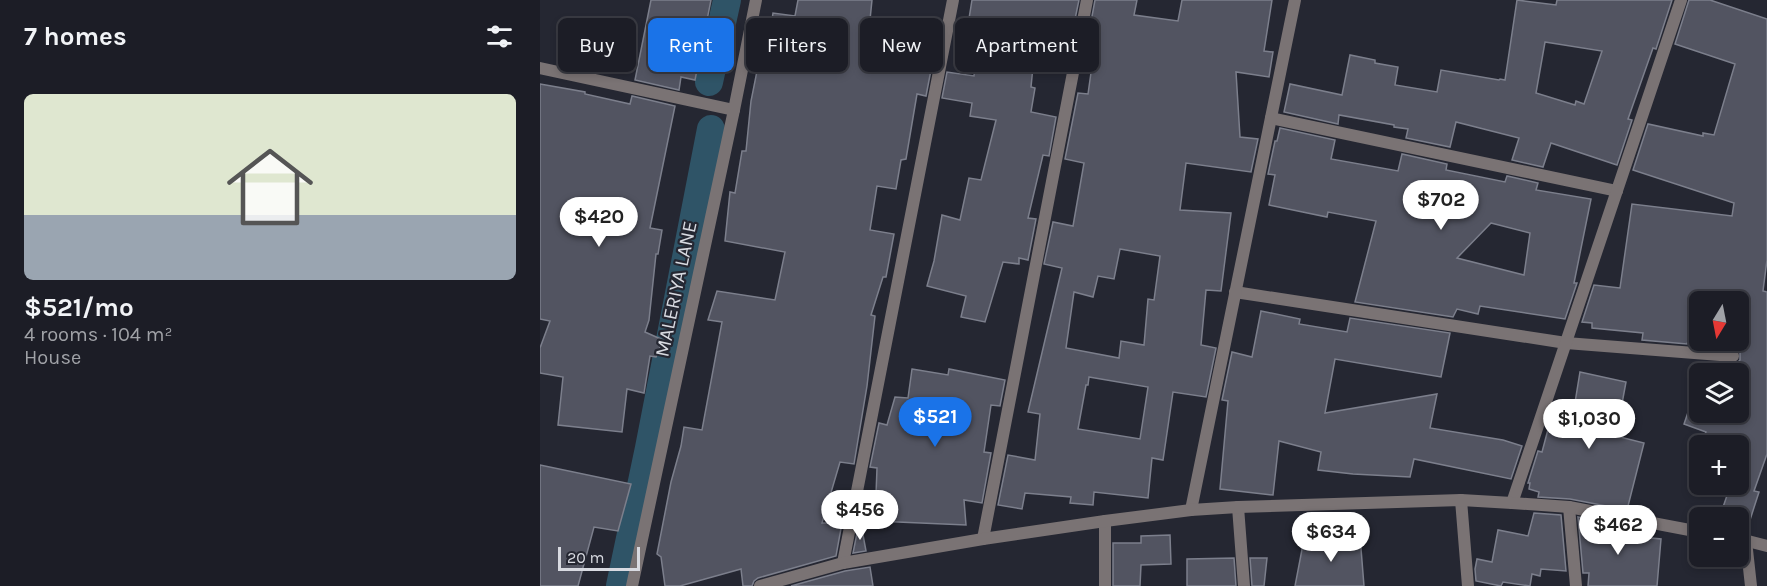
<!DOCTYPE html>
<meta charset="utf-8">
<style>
:root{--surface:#1c1d26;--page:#25262e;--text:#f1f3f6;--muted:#a0a2a7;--line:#3a3b43;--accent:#1a73e8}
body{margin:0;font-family:Karla,sans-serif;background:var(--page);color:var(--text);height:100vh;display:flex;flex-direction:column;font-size:22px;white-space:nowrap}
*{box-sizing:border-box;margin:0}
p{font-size:20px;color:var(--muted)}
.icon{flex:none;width:33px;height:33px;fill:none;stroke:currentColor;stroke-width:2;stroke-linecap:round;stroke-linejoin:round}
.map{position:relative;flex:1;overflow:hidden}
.drawer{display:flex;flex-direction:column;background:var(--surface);width:540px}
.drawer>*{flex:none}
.hud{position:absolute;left:18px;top:18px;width:570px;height:54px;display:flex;gap:12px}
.needle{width:39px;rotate:190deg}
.tools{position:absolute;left:1149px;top:291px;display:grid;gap:12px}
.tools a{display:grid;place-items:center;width:60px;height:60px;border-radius:9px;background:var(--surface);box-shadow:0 3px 9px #0003,0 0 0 2px var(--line);font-size:30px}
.scale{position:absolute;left:18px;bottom:15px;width:82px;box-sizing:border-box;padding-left:6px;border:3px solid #d8dae1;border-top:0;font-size:16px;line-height:21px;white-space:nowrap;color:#d8dae1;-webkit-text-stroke:4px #252732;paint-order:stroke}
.price{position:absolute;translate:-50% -51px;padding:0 14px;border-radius:21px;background:#fff;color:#222;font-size:20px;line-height:39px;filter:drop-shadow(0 2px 3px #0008)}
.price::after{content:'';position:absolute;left:50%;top:36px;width:18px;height:14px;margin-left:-9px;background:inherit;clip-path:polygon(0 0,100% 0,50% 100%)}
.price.selected{background:var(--accent);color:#fff}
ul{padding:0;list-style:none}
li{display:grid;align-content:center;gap:12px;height:318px;padding:0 24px}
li+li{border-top:2px solid var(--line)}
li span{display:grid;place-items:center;height:186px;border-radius:9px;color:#555}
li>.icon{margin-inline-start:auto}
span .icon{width:108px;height:108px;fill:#fffc;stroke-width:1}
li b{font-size:26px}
h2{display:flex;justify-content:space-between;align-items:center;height:72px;padding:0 24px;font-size:26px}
.tag{padding:0 21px;border-radius:9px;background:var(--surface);box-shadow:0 3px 9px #0003,0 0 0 2px var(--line);font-size:21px;line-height:54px}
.tag.selected{background:var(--accent);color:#fff}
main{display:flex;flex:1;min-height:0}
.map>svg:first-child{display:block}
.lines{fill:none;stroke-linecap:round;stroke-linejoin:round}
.canal{stroke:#2f5467;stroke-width:28}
.building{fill:#525461;stroke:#7c7f8c;stroke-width:1.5;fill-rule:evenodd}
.minor{stroke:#7a7374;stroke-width:12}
.labels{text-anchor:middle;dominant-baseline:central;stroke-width:4.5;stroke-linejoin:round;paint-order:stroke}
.street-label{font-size:20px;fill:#d8dae1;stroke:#252732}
</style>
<main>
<section class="drawer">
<h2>7 homes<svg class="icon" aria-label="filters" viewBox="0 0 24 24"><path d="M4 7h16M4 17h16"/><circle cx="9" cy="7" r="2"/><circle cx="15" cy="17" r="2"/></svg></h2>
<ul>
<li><span style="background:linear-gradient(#dfe7d0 65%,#9aa5b1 0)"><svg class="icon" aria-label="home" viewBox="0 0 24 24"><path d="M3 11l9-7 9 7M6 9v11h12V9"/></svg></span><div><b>$521/mo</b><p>4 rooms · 104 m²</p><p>House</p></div></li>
</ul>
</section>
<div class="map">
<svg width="1227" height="586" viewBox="0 0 1227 586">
<rect width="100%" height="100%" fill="#252732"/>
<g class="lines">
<g class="canal">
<path d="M169,82l18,-82"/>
<path d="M80,586l29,-138 62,-319"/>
</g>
</g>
<g class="building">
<path d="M111,0h60l-16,80 -14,-3 -2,13 -44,-10z"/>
<path d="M258,0h74l-2,20 9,3 -3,12 48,9 -5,24 12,2 -5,26 -9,-2 -11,65 -5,1 -5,29 -19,-3 -7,44 24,4 -8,43h-3l-12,38 4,1 -8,70 -13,78 -14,-2 -18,61h20l-6,33 -78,22 -4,3 -2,5h-9l-2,-17 -61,17h-15l-4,-29 -4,-3 14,-72 10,-36 3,-19 18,3 20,-108 -14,-2 9,-29 58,9 10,-48 -60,-11 5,-49 5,1 7,-42h4l5,-50 8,-40 7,1 7,-49 22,3z"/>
<path d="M432,0h107l-5,24 -36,-7 -7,70 4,1 -4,24 25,5 -7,39 -6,-1 -15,63 8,1 -8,41 -9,-2v6l-16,-2 -18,60 -24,-5 5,-21 -39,-10 7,-25 8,-46 18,5 9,-42 12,2 15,-60 -26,-4 2,-13 -30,-5 5,-26 27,4 5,-49 -11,-2z"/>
<path d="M555,0h42l-3,15 44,6 4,-21h90l-8,51 9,1 -4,25 -33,-5 4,65 18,2 -7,33 -65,-9 -6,47 51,3 -10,78 -15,-1 -5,55 15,3 -10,49 -33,-5 -10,68 -11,-2 -4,40 -54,-6 -1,13 -23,-2 1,-6 -46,-4 -3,16 -24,-4 10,-50 27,5 5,-46 -12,-2 34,-144 -18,-4 9,-42 20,4 11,-63 -19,-4 13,-66 10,1 6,-43 -4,-1 3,-22 -3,-1zM580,249l40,7 -6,44 -6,-1 -4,46 -23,-4 -2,17 -53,-10 8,-56 19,5 5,-21 16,3zM549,377l59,10 -8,52 -62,-10 8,-44h2z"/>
<path d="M977,0l39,5 1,-5h115l-16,49 -3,-1 -25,71 4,1 -15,45 -66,-22 -8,24 -31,-7 7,-22 -63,-16 -6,25 -44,-9 2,-9 -14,-2v-2l-55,-10 -1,9 -54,-12 6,-28 52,11 8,-40 25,5v3l23,4 -3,18 42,7 4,-22 58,10 1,-1 5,1zM1005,42l57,9 -18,53 -8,-3 -1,4 -39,-12z"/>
<path d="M1149,0h21l57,19v241l-4,31 4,1v162l-13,37 5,1 -10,31 -11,-4v-1l-17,-5 10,-29h7v-38h-37l5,-14 -22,-8 10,-29 6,2v15h38v-38h-11l3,-10h6l4,-4v-8l-4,-4 -48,-7 -1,3 -45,-4 1,-7 -51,-5v-5l-10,-1 12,-37 26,3 12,-84 100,12 2,-13 -101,-33 15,-46 55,12v-3l11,2 21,-71 -60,-20zM1160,302h38v38h-38z"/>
<path d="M0,84l45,8v2l45,10 2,-8 43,10 -25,122 12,2 -4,24h-2l-7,66 -4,12 18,8 -7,17 -6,-1 -6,37 -17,-4 -5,43 -64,-7 5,-48 -23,-4v-25l10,-27 -10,-2z"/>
<path d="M740,128l55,12 -4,19 67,12 4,-17 45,10 -1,6 59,12 2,-6 31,7 -2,7 55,9 -17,84h3l-12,36 -85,-13 -2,8 -21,-5 -4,8 -98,-15 21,-81 -48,-9 -1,5 -58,-12 6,-30 -7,-1 7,-33h2zM951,223l39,10 -6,42 -67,-17z"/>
<path d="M721,311l39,8 -1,5 48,8 3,-14 100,15 -9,44 -106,-18 -10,54 112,-19 -7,34 73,12 19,6 -11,33 -97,-20 -4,18 -57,-3 -35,-4 3,-18 -42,-11 -6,54 -53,-6 8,-88 -6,-1 10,-48 20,5z"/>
<path d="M372,369l36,6 1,-6 56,11 -5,26 -9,-1 -7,47 7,1 -9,50 -18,-3 2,25 -91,-4 2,-53 -7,-1 9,-44 8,2 8,-28 13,1z"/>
<path d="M1040,372l46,10 -10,54 28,7 -17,67 -57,-11 -32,-2 1,-5 -10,-3 1,-6h-2l10,-32 4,1 8,-30 21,5z"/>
<path d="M0,465l91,19 -13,47 -24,-4 -16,59h-38z"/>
<path d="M994,513l27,2 5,56 -25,-2 -1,7 -8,-2 -2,12 -27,-4 -2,4 -25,-5 -1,-12 2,-10 15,3 6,-32 30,6z"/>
<path d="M1038,517l45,9 -2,9 40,4 -4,47h-69l1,-13h-6z"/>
<path d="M319,523l2,1 5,27 -13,2z"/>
<path d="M630,535l1,29 -30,1 -1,21h-27v-43h28v-7z"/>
<path d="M820,536l4,50h-69l9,-47z"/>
<path d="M694,558l2,28h-49v-27z"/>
<path d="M710,558h17l-3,28h-12z"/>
<path d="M330,567l3,19h-82l54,-15z"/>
</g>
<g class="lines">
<g class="minor">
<path d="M0,68l194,42"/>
<path d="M731,118l346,73"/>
<path d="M695,292l331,51 167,13"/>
<path d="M921,500l7,86"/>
<path d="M972,503l169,-503"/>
<path d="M698,507l6,79"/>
<path d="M1029,507l7,79"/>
<path d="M651,510l104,-510"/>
<path d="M565,521v65"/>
<path d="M443,539l104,-539"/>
<path d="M1200,539l27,7"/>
<path d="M1206,541l5,45"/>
<path d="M303,563l110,-563"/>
<path d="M92,586l102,-476 22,-110"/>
<path d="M220,586l83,-23 140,-24 122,-18 86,-11 47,-3 223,-7 51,3 57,4 131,25"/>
</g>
</g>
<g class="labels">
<g class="street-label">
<text transform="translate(136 289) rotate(-78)">MALERIYA LANE</text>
</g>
</g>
</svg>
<div class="tools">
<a><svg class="needle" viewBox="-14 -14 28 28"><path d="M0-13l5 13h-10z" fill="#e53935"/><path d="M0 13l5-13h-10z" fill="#a0a2a7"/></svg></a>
<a><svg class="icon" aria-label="layers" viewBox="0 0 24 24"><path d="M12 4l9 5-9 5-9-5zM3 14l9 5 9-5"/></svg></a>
<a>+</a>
<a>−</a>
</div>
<div class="scale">20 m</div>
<b class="price" style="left:901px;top:231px">$702</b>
<b class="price" style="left:59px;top:248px">$420</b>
<b class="price selected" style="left:395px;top:448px">$521</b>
<b class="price" style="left:1049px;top:450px">$1,030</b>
<b class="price" style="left:320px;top:541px">$456</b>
<b class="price" style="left:1078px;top:556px">$462</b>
<b class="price" style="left:791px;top:563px">$634</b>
<div class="hud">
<a class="tag">Buy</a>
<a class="tag selected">Rent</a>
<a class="tag">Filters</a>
<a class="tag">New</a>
<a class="tag">Apartment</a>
</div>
</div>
</main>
